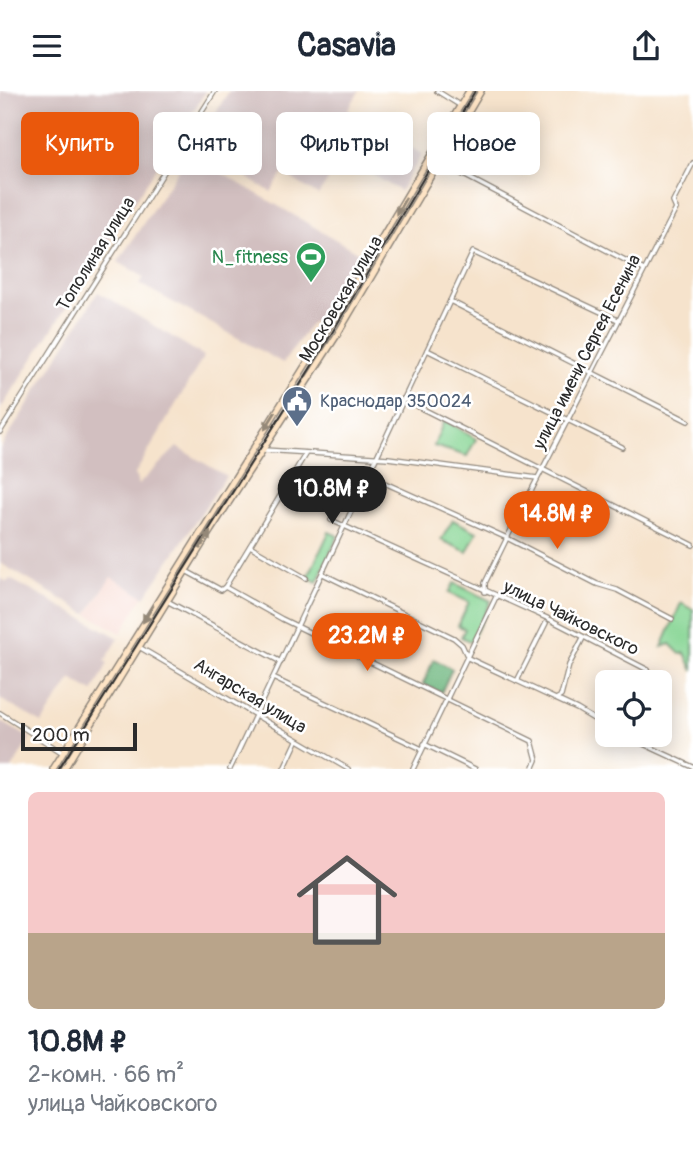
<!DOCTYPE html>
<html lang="ru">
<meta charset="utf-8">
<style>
:root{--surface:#fff;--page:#f2f2f3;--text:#1f2937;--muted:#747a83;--accent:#ea580c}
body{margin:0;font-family:Pangolin,sans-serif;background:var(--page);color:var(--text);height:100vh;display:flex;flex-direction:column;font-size:26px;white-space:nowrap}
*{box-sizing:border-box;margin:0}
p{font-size:23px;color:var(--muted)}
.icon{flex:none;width:38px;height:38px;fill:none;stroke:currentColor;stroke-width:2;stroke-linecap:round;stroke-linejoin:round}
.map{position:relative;height:678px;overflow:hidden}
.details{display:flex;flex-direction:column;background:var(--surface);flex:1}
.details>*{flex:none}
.guide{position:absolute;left:21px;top:21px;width:651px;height:63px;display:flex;gap:14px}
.controls{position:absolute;left:595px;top:579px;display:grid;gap:14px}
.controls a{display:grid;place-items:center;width:77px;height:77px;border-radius:10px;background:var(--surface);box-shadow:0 4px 18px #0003;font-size:35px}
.scale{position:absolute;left:21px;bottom:18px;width:116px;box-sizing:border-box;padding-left:7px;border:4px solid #2b2b2b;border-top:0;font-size:19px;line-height:24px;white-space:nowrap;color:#2b2b2b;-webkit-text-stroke:5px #fff;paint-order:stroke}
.price{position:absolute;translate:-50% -60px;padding:0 16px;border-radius:24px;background:var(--accent);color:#fff;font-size:23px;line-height:46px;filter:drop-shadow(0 2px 4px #0008)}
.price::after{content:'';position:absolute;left:50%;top:42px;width:21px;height:16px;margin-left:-10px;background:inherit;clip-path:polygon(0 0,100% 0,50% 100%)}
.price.current{background:#222;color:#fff}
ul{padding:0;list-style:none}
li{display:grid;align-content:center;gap:14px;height:371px;padding:0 28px}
li span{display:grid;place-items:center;height:217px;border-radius:10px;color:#555}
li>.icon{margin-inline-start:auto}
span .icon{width:126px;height:126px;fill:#fffc;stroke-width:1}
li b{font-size:30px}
.tag{padding:0 24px;border-radius:10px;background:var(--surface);box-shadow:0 4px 18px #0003;font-size:24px;line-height:63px}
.tag.current{background:var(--accent);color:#fff}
header{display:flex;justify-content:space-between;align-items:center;height:91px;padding:0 28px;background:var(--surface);font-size:32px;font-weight:700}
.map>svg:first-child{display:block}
.built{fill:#f7d1c7}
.industrial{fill:#d2bfc0}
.green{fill:#87d594;stroke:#598060;stroke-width:2}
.forest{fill:#6db67e;stroke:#4c7054;stroke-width:2}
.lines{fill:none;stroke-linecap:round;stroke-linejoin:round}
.street-casing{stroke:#90877c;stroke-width:6}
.secondary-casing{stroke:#90877c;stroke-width:8}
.street{stroke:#fff;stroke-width:3.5}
.secondary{stroke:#fee4c5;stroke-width:5}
.tram{stroke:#2b2b2b;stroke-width:2}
.oneway{fill:#948878}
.labels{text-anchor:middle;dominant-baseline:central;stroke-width:5;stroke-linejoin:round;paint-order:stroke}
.street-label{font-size:18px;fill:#2b2b2b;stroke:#fff}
.leisure-label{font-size:18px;fill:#27864d;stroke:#fff;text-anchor:end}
.service-label{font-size:18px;fill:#4e5e75;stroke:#fff;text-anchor:start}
</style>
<header><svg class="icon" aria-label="menu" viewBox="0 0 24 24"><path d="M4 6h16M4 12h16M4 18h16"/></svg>Casavia<svg class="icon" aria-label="share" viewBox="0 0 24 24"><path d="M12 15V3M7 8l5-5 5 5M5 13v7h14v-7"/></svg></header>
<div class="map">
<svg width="693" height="678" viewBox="0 0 693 678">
<rect width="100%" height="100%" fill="#fff"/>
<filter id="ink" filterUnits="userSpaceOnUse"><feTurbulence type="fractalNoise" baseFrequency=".0143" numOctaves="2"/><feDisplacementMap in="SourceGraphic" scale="14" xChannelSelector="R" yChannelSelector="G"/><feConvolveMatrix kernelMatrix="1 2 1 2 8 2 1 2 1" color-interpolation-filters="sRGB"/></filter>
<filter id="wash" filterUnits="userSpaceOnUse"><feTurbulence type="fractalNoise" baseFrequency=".00686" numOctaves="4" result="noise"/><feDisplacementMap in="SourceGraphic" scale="28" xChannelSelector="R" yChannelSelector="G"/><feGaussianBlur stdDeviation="1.57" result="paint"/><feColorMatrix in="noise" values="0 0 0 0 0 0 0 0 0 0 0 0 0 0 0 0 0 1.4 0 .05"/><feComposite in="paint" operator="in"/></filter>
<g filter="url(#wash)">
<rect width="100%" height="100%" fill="#f6e3cc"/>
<path class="built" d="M111,486l32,19 -22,37 -33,-19z"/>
<g class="industrial">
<path d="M0,0h206l-206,319z"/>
<path d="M229,0h130l-11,19 74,44 -22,37 -57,-34 -25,38 -35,-22 -12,19 -76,-46z"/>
<path d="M189,63l173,101 -44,70 -6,-3 -29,41 -143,-79 4,-7 -26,-15z"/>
<path d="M98,201l106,64 -69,118 3,11 39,-38 49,29 -81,121 -34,-20 -24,37 -87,-51v-114z"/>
<path d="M0,487l7,4 3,-3 109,59 -14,23 3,2 -15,29 -22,-13 -29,44 -42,-24z"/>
<path d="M0,630l30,17 -18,31h-12z"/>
</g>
<g class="green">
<path d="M444,329l32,19 -9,17 -33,-10z"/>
<path d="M453,429l24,12 -10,20 -26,-12z"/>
<path d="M329,441l9,4 -21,46 -9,-5z"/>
<path d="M454,492l37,18 -20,41 -10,-5 4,-8 -7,-3 11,-24 -20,-9z"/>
<path d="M681,512l12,7v61l-8,-18 -5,1 -10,-10 -8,3z"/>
</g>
<path class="forest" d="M434,568l18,10 -11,24 -18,-9z"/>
</g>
<g filter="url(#ink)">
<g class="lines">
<g class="street-casing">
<g id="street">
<path d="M437,0l24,15"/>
<path d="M439,71l205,108"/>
<path d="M450,210l238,120"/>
<path d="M427,259l195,97"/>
<path d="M403,308l290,146"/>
<path d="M0,341l215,-341"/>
<path d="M264,359l124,8 149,20"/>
<path d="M367,384l140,63 90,46 20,6 55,29"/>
<path d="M331,429l218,99 99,51"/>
<path d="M250,455l56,32"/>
<path d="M186,480l35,19 4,-3 57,32 250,122 5,19 -4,9"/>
<path d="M323,483l131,64 8,7 6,13 109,51 30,18"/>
<path d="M225,496l81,-134"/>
<path d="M485,501v-9l22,-45 169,-329 -3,-7 20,-39"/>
<path d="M167,510l114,61"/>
<path d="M139,556l209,122"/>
<path d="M273,587l149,71"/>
<path d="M517,590l29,-58"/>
<path d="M556,608l5,-3 8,-31 14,-27"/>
<path d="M0,622l63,40"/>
<path d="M624,644l69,32"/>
<path d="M424,653l51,25"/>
<path d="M230,678l243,-517 145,68"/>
<path d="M284,678l13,-28"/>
<path d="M413,678l83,-172"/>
</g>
</g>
<g class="secondary-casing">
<g id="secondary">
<path d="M53,678l265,-424 151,-254"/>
<path d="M64,678l147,-239 126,-195 144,-244"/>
</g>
</g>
<use href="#street" class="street"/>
<use href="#secondary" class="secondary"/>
<path class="tram" d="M59,678l264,-421 152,-257"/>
</g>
<defs><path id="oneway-solid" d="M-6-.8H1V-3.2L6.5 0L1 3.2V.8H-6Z" transform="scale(1.75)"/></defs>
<g class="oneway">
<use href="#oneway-solid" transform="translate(401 115) rotate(120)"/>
<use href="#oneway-solid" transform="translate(270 330) rotate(122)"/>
<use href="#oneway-solid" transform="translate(205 449) rotate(-58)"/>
<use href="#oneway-solid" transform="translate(148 523) rotate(121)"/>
</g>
</g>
<defs>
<g id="stadium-pin" transform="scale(1.575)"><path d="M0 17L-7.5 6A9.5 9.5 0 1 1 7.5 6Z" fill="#2e9e5b" stroke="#fff"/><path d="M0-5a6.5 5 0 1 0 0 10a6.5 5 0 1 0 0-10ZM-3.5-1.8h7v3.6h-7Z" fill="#fff"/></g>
<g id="civic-pin" transform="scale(1.575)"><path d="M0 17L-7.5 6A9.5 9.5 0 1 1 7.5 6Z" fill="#5c6f8a" stroke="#fff"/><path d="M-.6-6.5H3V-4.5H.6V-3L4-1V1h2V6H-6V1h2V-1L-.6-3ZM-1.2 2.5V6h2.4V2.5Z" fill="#fff"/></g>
</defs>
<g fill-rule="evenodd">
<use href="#stadium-pin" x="311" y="166"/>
<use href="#civic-pin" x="297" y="310"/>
</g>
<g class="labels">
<g class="street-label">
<text transform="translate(96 163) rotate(-58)">Тополиная улица</text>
<text transform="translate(341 208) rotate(-59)">Московская улица</text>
<text transform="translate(587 261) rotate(-63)">улица имени Сергея Есенина</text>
<text transform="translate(571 527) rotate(26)">улица Чайковского</text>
<text transform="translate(250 605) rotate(31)">Ангарская улица</text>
</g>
<g class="leisure-label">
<text x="288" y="166">N_fitness</text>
</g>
<g class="service-label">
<text x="320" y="310">Краснодар 350024</text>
</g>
</g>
</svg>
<div class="controls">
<a><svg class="icon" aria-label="locate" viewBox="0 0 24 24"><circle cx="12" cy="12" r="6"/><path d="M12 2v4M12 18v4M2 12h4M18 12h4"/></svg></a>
</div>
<div class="scale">200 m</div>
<b class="price current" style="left:332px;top:435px">10.8M ₽</b>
<b class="price" style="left:557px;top:460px">14.8M ₽</b>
<b class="price" style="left:367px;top:582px">23.2M ₽</b>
<div class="guide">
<a class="tag current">Купить</a>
<a class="tag">Снять</a>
<a class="tag">Фильтры</a>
<a class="tag">Новое</a>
</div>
</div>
<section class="details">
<ul>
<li><span style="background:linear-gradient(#f6c9c9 65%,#b9a48a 0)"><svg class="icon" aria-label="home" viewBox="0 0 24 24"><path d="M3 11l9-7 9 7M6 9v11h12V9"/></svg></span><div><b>10.8M ₽</b><p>2-комн. · 66 m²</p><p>улица Чайковского</p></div></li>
</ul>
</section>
